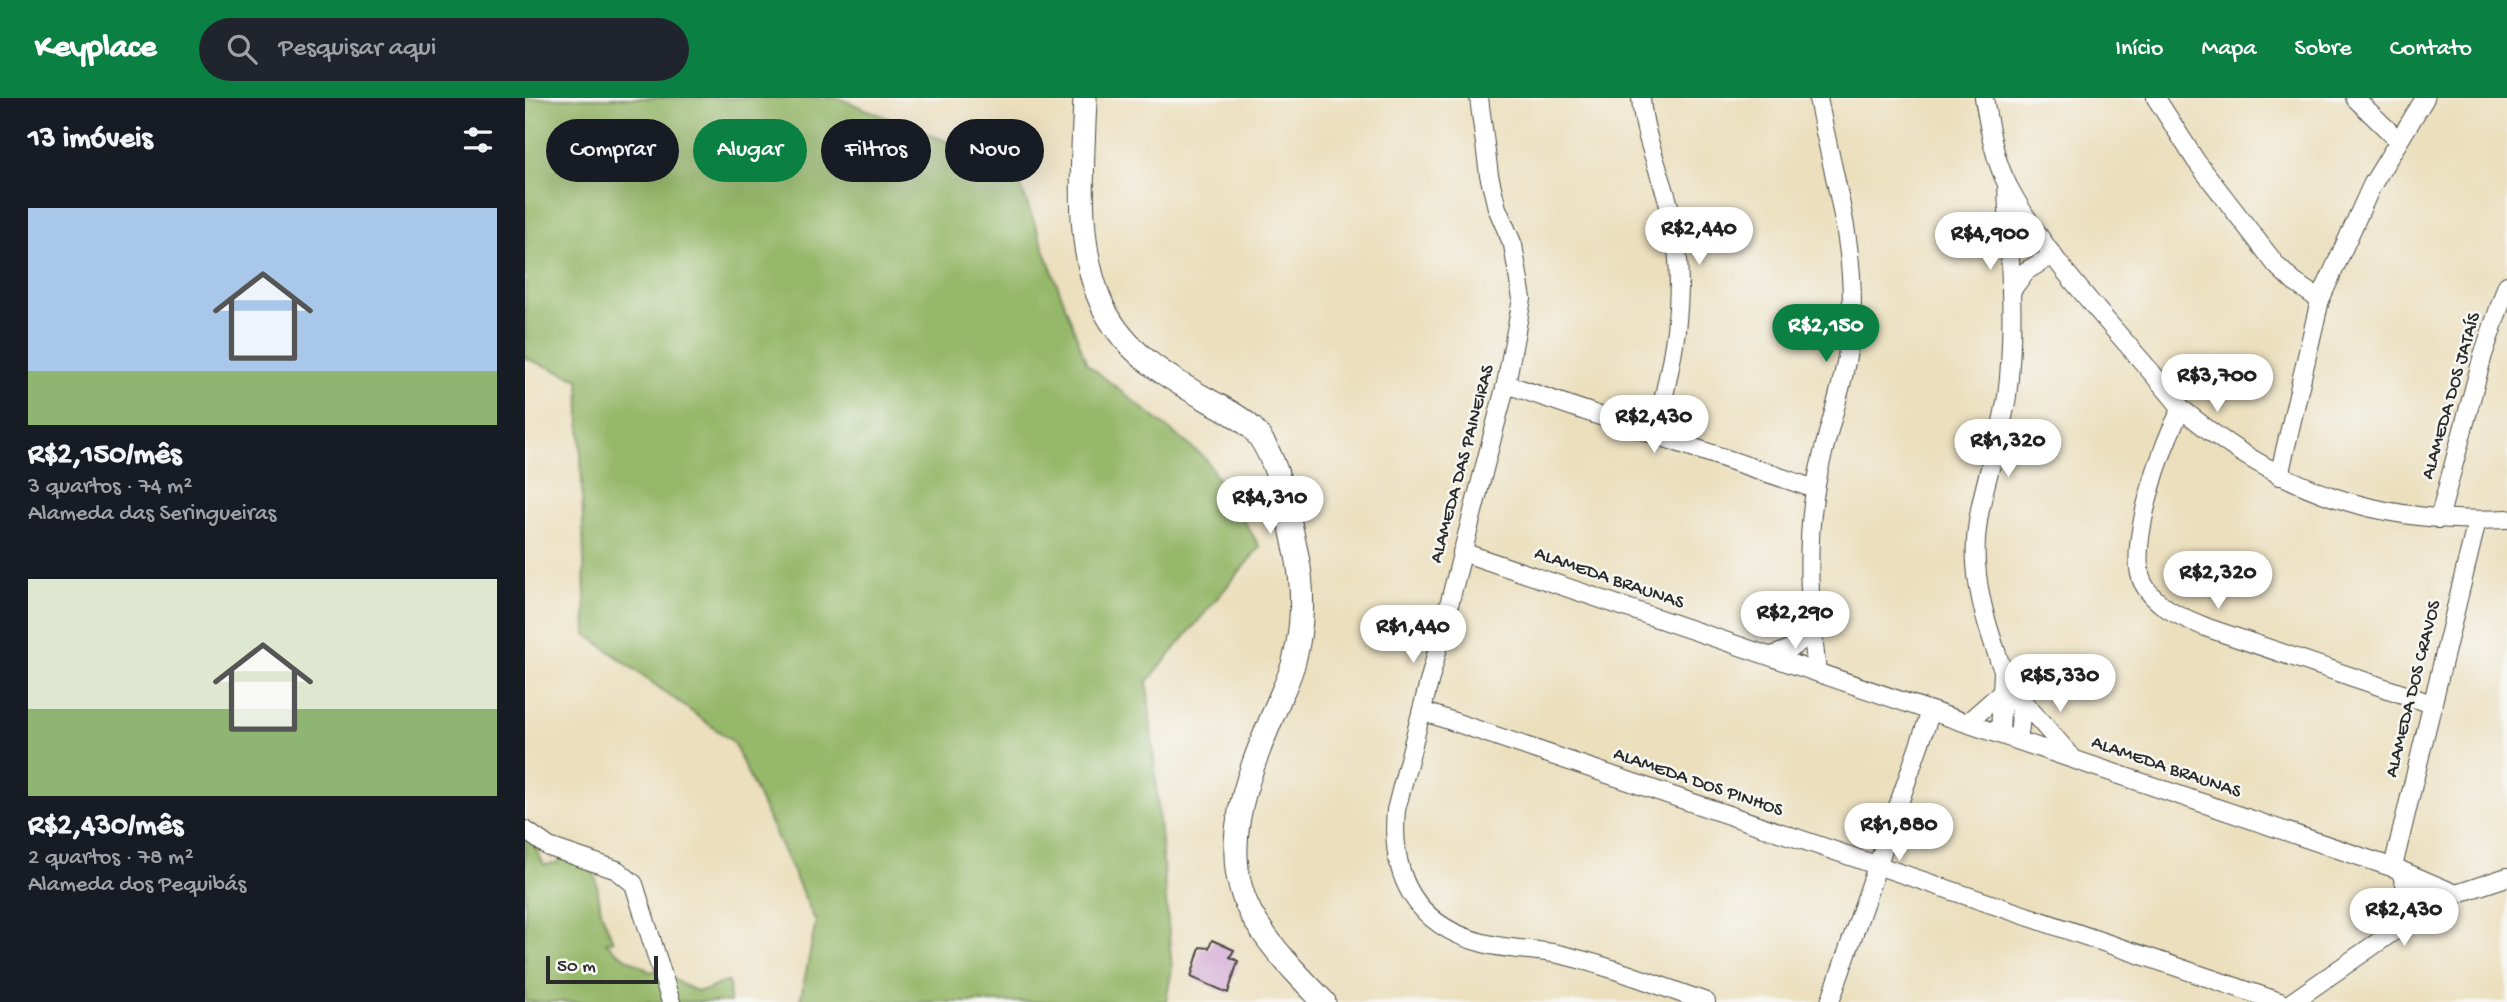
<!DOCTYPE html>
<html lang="pt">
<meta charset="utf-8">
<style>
:root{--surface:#171b24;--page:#20242c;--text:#f1f3f6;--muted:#9ea1a6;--accent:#0b8043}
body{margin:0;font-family:"Gochi Hand",sans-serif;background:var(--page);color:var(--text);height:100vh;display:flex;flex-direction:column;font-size:26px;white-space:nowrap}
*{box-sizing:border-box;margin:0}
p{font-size:23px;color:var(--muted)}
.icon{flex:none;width:38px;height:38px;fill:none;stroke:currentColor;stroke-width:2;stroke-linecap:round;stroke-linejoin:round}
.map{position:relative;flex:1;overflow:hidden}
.sheet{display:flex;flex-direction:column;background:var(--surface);width:525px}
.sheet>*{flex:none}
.guide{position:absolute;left:21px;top:21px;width:665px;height:63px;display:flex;gap:14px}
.scale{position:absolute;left:21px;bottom:18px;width:112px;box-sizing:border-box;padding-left:7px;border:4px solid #2b2b2b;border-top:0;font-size:19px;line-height:24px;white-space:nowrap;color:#2b2b2b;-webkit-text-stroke:5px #f6f6f2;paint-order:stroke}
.price{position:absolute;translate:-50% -60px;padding:0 16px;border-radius:24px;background:#fff;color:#222;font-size:23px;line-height:46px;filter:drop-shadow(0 2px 4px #0008)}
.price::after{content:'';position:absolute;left:50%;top:42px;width:21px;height:16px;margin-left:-10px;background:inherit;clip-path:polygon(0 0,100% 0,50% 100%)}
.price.on{background:var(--accent);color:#fff}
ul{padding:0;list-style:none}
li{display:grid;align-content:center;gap:14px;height:371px;padding:0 28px}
li span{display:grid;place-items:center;height:217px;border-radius:0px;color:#555}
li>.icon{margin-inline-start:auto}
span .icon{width:126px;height:126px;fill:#fffc;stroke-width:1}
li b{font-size:30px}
h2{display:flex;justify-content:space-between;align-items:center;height:84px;padding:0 28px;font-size:30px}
.pill{padding:0 24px;border-radius:32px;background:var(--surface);box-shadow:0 7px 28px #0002;font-size:24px;line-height:63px}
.pill.on{background:var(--accent);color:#fff}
header{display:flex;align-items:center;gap:42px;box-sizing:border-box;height:98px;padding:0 35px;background:var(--accent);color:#fff}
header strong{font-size:33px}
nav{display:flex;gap:38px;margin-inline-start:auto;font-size:24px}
.search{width:490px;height:63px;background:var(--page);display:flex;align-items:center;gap:18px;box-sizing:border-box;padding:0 24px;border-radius:38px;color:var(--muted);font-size:26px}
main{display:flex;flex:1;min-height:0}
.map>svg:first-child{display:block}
.forest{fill:#96b86b;stroke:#60724b;stroke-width:2}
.building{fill:#d1a4d3}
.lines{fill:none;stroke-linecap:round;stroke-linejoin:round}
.minor-casing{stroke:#484641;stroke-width:20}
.tertiary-casing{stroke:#484641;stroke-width:25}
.minor{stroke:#fff;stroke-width:18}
.tertiary{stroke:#fff;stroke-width:23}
.labels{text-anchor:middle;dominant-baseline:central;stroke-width:5;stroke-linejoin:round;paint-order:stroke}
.street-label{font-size:19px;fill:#2b2b2b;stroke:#f6f6f2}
</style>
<header>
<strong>Keyplace</strong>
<div class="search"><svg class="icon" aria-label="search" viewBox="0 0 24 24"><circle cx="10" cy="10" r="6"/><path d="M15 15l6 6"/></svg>Pesquisar aqui</div>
<nav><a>Início</a><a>Mapa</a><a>Sobre</a><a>Contato</a></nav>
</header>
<main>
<section class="sheet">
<h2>13 imóveis<svg class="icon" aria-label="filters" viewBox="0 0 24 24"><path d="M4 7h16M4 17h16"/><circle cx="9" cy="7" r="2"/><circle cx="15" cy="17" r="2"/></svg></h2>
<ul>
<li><span style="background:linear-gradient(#a9c7e8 75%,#8fb573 0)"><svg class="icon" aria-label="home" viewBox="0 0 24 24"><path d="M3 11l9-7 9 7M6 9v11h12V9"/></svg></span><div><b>R$2,150/mês</b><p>3 quartos · 74 m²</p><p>Alameda das Seringueiras</p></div></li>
<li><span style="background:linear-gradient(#dfe7d0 60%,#8fb573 0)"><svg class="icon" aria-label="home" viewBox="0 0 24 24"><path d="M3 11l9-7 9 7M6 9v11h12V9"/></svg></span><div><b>R$2,430/mês</b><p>2 quartos · 78 m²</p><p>Alameda dos Pequibás</p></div></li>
</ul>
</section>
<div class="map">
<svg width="1982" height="904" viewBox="0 0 1982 904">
<rect width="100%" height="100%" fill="#f6f6f2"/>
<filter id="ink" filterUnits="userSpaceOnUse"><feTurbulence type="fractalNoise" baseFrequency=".0143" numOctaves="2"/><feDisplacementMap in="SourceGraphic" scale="14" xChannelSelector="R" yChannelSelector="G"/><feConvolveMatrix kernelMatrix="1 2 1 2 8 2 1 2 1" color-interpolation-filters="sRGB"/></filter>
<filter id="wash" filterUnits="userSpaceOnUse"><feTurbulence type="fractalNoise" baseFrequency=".00686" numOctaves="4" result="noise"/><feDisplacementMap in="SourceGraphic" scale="28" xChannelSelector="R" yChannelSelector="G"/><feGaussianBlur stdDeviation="1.57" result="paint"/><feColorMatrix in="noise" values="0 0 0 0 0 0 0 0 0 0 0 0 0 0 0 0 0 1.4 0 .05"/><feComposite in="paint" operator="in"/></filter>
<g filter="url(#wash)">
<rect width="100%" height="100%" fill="#ebdfbd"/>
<g class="forest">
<path d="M0,0h313l176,70 73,196 118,94 55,89 -113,135 25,287 -6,33h-366l16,-80 -83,-180 -147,-108 -7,-255 -54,-21z"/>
<path d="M0,739h5l14,28 13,-2 6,-8 27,10 6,14 5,32 12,30 -7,1c11,14 30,19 44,30l9,-2c11,6 31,22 43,21 10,-1 16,-10 27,-9l1,20h-205z"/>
</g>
<g id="blocks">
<path class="building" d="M687,842l22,10 -4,7 8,4 -10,32 -37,-16 9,-30 9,1z"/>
</g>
</g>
<g filter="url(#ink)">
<use href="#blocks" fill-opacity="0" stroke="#484641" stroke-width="2"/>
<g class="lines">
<g class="minor-casing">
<g id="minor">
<path d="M954,0l10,77 8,33 16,37 9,54 -16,85 -110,426c-6,67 20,116 87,133 25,7 50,6 75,11 50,11 99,31 148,48"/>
<path d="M1116,0c3,44 24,82 32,125 15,73 -1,141 -18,212"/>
<path d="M1459,0c5,29 10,61 24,88 44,83 116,150 174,223 98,82 197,116 325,110"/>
<path d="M1631,0l40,63 81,105 17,16 26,18"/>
<path d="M1830,0l42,41"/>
<path d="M1482,86c2,70 9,142 0,212 -8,55 -35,111 -31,167 2,34 12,65 23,97 11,29 29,47 18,80"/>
<path d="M1486,193l15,-20 27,-16"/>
<path d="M981,286l309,105"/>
<path d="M1657,311c-20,32 -56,141 -39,174 13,25 41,35 65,45l224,76"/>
<path d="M1754,378l41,-176 52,-115 53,-87"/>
<path d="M1914,421l44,-164 24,-70"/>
<path d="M937,454l938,318 56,24"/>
<path d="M1246,558c20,-6 30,-12 41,-30"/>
<path d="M1292,574c-7,-60 -12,-121 -2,-181 9,-57 32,-107 36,-167 6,-77 -19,-151 -33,-226"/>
<path d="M1494,599l53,60"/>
<path d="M897,613l858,291"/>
<path d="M1442,625l33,-29"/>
<path d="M1475,636l3,-63"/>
<path d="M0,732l24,17 68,23 17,14 37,118"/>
<path d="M1868,769l84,-346"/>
<path d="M1875,772l17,45"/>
<path d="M1305,904l101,-291"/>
<path d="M1767,904l125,-87 39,-21 51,-17"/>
</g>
</g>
<g class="tertiary-casing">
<path id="tertiary" d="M560,0c-2,66 -11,147 18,209 22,45 62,69 105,93 15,8 31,16 44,28 27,27 37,92 45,128 7,34 6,72 -3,105 -4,17 -13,33 -19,49 -27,65 -62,145 -19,212 19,30 44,55 68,80"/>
</g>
<use href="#minor" class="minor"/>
<use href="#tertiary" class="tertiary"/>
</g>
</g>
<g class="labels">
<g class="street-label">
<text transform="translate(1927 298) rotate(-74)">ALAMEDA DOS JATAÍS</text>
<text transform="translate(938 366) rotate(-75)">ALAMEDA DAS PAINEIRAS</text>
<text transform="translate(1084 481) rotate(19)">ALAMEDA BRAUNAS</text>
<text transform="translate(1889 591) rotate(-76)">ALAMEDA DOS CRAVOS</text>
<text transform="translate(1641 670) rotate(19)">ALAMEDA BRAUNAS</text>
<text transform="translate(1173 685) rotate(19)">ALAMEDA DOS PINHOS</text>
</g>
</g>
</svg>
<div class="scale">50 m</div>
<b class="price" style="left:1174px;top:169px">R$2,440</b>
<b class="price" style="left:1465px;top:174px">R$4,900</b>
<b class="price on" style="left:1301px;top:266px">R$2,150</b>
<b class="price" style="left:1692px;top:316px">R$3,700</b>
<b class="price" style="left:1129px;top:357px">R$2,430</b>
<b class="price" style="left:1483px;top:381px">R$1,320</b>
<b class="price" style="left:745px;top:438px">R$4,310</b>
<b class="price" style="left:1693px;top:513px">R$2,320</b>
<b class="price" style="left:1270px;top:553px">R$2,290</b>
<b class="price" style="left:888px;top:567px">R$1,440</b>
<b class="price" style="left:1535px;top:616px">R$5,330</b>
<b class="price" style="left:1374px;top:765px">R$1,880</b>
<b class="price" style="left:1879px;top:850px">R$2,430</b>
<div class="guide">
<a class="pill">Comprar</a>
<a class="pill on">Alugar</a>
<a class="pill">Filtros</a>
<a class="pill">Novo</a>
</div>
</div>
</main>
